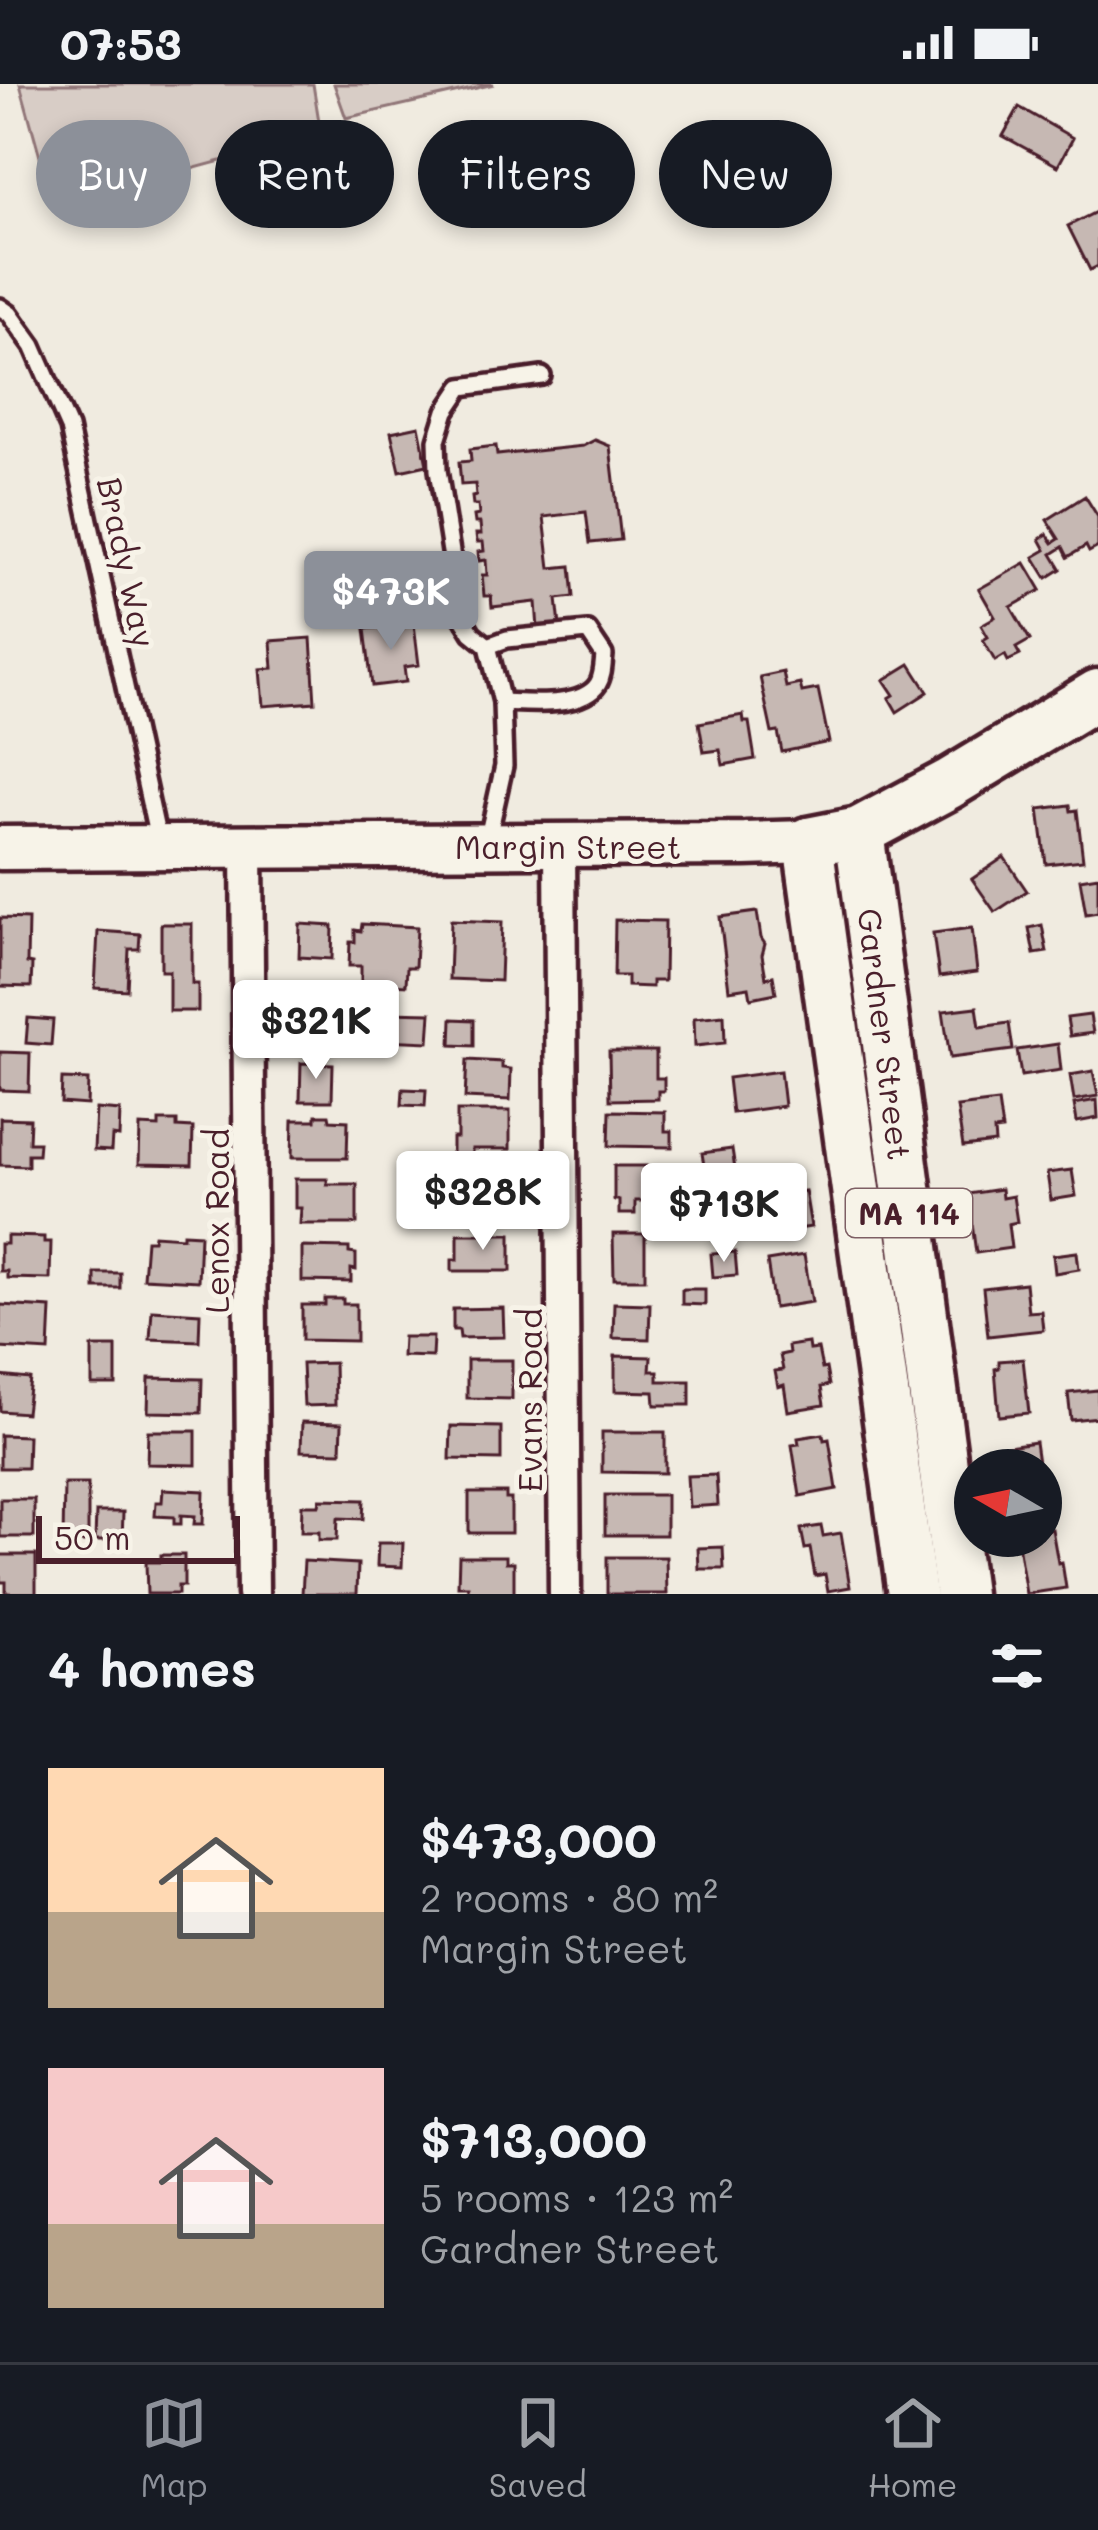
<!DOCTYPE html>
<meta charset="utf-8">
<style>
:root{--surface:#171b24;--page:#242831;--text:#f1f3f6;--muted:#9ea1a6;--line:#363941;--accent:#8c9099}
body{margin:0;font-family:Mali,sans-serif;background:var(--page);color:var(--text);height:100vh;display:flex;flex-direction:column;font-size:45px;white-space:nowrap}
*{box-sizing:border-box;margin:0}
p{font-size:39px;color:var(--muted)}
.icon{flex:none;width:66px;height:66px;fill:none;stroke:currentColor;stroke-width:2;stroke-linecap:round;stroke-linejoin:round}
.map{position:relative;height:1510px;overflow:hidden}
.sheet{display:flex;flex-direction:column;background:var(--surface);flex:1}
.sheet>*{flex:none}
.hud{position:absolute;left:36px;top:36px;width:1026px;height:108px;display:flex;gap:24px}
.needle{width:78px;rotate:279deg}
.controls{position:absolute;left:954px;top:1365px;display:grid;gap:24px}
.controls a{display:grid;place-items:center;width:108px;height:108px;border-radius:50%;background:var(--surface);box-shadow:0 6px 18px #0003;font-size:60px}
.scale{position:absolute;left:36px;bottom:30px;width:204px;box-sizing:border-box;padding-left:12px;border:6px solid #4a1f2b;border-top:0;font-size:33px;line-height:42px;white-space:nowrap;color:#4a1f2b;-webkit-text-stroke:9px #f7f3e8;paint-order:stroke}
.price{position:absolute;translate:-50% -102px;padding:0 27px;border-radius:12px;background:#fff;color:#222;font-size:39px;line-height:78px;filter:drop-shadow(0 3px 6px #0008)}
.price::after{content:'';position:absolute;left:50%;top:72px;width:36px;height:27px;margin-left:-18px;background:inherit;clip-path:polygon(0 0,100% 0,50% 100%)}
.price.active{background:var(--accent);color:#fff}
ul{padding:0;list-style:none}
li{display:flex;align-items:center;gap:36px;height:300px;padding:0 48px}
li span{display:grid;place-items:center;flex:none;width:336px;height:240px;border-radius:0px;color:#555}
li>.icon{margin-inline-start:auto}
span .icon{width:144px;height:144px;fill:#fffc;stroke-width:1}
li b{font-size:51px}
h2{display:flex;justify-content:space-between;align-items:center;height:144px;padding:0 48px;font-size:51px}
.pill{padding:0 42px;border-radius:54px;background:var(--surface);box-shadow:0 6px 18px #0003;font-size:42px;line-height:108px}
.pill.active{background:var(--accent);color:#fff}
.status{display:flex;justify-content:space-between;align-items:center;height:84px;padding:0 60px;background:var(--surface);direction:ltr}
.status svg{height:33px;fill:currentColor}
.tabs{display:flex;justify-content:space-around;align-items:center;height:168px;border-top:3px solid var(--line);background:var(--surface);font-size:33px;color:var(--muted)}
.tabs a{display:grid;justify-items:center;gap:6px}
.tabs .active{color:var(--accent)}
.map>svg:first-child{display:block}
.green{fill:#d8cdc6;stroke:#917678;stroke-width:3}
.building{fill:#c6b8b3;stroke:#4a1f2b;stroke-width:3}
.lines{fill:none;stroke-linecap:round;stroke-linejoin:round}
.service-casing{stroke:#4a1f2b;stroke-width:24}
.minor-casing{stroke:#4a1f2b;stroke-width:39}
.secondary-casing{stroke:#4a1f2b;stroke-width:51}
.trunk-casing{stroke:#4a1f2b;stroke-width:57}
.service{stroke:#f7f3e8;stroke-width:15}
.minor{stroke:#f7f3e8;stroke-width:30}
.secondary{stroke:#f7f3e8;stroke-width:42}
.trunk{stroke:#f7f3e8;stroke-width:48}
.labels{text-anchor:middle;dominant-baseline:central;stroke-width:10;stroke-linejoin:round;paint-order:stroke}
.shield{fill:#f7f3e8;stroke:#7e5f64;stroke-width:3}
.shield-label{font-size:30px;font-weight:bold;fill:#4a1f2b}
.street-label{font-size:33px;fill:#4a1f2b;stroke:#f7f3e8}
</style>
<div class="status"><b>07:53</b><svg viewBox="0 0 49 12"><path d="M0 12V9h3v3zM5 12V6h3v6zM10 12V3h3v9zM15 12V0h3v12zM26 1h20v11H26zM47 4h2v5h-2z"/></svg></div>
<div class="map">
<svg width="1098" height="1510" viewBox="0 0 1098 1510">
<rect width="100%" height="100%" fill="#f0ebe0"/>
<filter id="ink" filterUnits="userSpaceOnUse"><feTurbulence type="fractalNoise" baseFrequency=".00833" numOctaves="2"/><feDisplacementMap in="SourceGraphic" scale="24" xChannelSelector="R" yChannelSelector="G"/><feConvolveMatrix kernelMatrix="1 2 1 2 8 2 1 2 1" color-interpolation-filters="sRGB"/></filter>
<g filter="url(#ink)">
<g class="green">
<path d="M20,0h293l8,50 -248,67 -26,-19z"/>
<path d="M334,0h160l-148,34z"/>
</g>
<g class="building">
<path d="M1019,23l54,31 -15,28 -55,-30z"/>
<path d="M1098,127v55l-8,4 -22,-44z"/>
<path d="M419,342l8,39 -27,6 -9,-39z"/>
<path d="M595,356l15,6 11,94 -31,3 -4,-31 -42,5 6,51 21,-2 3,31 -17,2 3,27 -22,3 -2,-27 -44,5 -1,-11h-7l-2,-21h5l-1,-15 -7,1 -1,-9 6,-1 -1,-9h-6l-1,-8h5l-1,-11h-5l-1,-7 5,-1 -1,-10h-5l-1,-8 4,-1 -1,-12 -14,1 -2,-23 12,-1 -1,-12 26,-3 1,9 86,-9z"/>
<path d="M1085,412l13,21v30l-9,5 -3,-6 -18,11 -5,-10 -11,7 9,15 -14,9 -13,-21 12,-7 -6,-11 7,-5 6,9 6,-4 -12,-19z"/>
<path d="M1025,479l16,27 -30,17 19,33 -14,8 4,7 -12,6 -3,-6 -10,6 -12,-21 5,-3 -7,-12 14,-8 -16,-28z"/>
<path d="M358,485l4,31 -28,3 -4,-30z"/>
<path d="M414,540l5,41 -15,2 2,15 -34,4 -7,-57z"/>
<path d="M311,554l4,64 -52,4 -3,-37 13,-1 -2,-27z"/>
<path d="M910,580l18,28 -31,20 -8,-14 5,-3 -10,-15z"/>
<path d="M783,588l3,15 14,-3 2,8 16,-3 11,53 -47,10 -4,-20 -6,1 -12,-56z"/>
<path d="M743,631l1,7h5l6,37 -32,6 -3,-15 -16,2 -5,-29z"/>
<path d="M1070,721l1,6 6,-1 6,50 -37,4 -7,-55z"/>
<path d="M1004,773l23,34 -32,21 -23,-33z"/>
<path d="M1098,792v36l-12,2 -6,-35z"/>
<path d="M757,828l4,26 4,6 -3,11 4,23 7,-2 3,17 -25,5 -2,-11 -20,3 -9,-73z"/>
<path d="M0,834l28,1 -1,44 5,1 -1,23 -31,-1z"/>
<path d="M451,836l51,2 -2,59 -51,-2z"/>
<path d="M615,836l50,1 -1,60h-12v6l-25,-1v-10h-13z"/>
<path d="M161,840h31v60h6v27h-29v-40h-8z"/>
<path d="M300,840l33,2 -1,33 -33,-2z"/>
<path d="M362,840l55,3 -2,40h-8l-1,18 -45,-3v-16h-12l1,-24h5v-12l6,1z"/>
<path d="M1042,841l5,27 -13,2 -5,-26z"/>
<path d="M972,844l5,44 -38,5 -6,-44z"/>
<path d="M98,847l42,3 -1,15h-10l-2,41 -32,-2z"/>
<path d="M977,923l3,20 29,-4 4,27 -63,8 -7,-47z"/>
<path d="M386,928l45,1 -2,29 -45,-2z"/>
<path d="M724,931l1,28 -30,3 -1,-28z"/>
<path d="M1090,931l3,18 -23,3 -3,-18z"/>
<path d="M28,934l25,2 -2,25 -25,-2z"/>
<path d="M452,935l22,1v26l-23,-1z"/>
<path d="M1058,960l3,26 -40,6 -4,-26z"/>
<path d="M609,967h47v27h8v13h-6v8l-48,1z"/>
<path d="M0,968l30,1 -1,38 -29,-1z"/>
<path d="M467,976l35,2v6l9,1 -1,31 -45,-2z"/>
<path d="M301,979l32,1 -1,37h-32z"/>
<path d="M780,987l4,35 -52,7 -4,-35z"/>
<path d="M1093,987l5,25 -24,4 -4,-25z"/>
<path d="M62,995l26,1 -1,25 -26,-2z"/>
<path d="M403,1005l23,1 -1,16 -23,-1z"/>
<path d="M1097,1016l1,18 -21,4 -3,-18z"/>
<path d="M998,1018l4,28 -8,1 1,12 -32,4 -6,-40z"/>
<path d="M96,1025l24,2 -1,26 -7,-1 -1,15 -17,-1z"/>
<path d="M457,1027h53v38h-38v6h-20v-17h5z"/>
<path d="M610,1027l55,1v19h7v16l-63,-1z"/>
<path d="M316,1031h13l1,5 18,1 -1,37h-55l1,-38h23z"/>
<path d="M0,1034l30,1 -1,23h10l-1,12h-10v12l-28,-1z"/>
<path d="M159,1037h18v6l16,1 -1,37 -53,-1 1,-38 19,1z"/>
<path d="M732,1065l4,26 -30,4 -4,-26z"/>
<path d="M614,1082h32v35h-11v13h-16v-14h-5z"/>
<path d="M1072,1086l4,26 -25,4 -4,-27z"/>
<path d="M461,1087l52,1 -1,39 -59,-2 1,-11 7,1z"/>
<path d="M295,1095h32v5h30v40h-57l1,-16h-6z"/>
<path d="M796,1102l1,6 8,-1 6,36 -66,10 -6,-43z"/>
<path d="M1001,1105l1,9 11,-2 4,26 -9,2 3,24 -35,5 -8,-59z"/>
<path d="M183,1149l17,1 -2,47 -55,-3 3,-38h7l1,-5 29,2z"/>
<path d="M458,1150h53v37h-59v-12h6z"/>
<path d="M613,1150h32v45h-31z"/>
<path d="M7,1152l37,1v5h7l-1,37 -43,-1v-7h-7v-27h7z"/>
<path d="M302,1163l47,1v5l7,1v16l-5,-1v13l-49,-1z"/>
<path d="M735,1168l2,23 -24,2 -2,-23z"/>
<path d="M1077,1168l2,17 -24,4 -2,-18z"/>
<path d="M804,1171l8,47 -38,6 -7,-47z"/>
<rect x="95" y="1189" width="25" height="15"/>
<path d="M1025,1199l3,29 13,-1 2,19 -55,6 -5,-48z"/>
<path d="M682,1205h23v16l-23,-1z"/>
<path d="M325,1215h18v5h13v37l-54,-1v-35h23z"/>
<path d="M614,1219l36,1 -1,35 -36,-1z"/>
<path d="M0,1221l51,3 -2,43 -49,-3z"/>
<path d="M503,1224l1,29 -44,1 -1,-8h-6v-21z"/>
<path d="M152,1226l48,3 -1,28 -49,-2z"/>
<path d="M403,1253h30l-1,20 -30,-1z"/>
<path d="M808,1259l1,7 9,-1 4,20 4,-1 3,17 -8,2 3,18 -36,6 -4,-26 -6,2 -3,-16 8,-1 -3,-15 9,-2 -1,-7z"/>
<rect x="92" y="1263" width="24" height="38"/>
<path d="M615,1272l36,1 -1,14h8v10h32v24h-35l-1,-13 -39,-1z"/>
<path d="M1023,1275l6,54 -30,3 -4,-47 4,-1v-7z"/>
<path d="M467,1276h45v39l-45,-1z"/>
<path d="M334,1279l1,42 -31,1 -2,-42z"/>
<path d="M0,1292l30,3 -4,34 -26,-2z"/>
<path d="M149,1294l53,1 -1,34 -53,-1z"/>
<path d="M1098,1306v27l-27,3 -3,-27z"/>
<path d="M302,1338l40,1 -1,29 -40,-1z"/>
<path d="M451,1342l50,1v33l-51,-1z"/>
<path d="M148,1347h48v34l-49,-1z"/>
<path d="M602,1348h63v41l-63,-1z"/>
<path d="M823,1350l1,6 5,-1 8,50 -37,7 -8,-51 7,-1 -1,-6z"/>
<path d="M0,1351l28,1 -1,32h-27z"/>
<path d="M1035,1358l4,28h-34l-3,-23z"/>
<path d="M716,1391l2,30 -29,2 -2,-31z"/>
<path d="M64,1400h24v58h-25z"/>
<path d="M163,1405l41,2 -1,33h-9l1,-8 -14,-1v9h-7v-7l-19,-1 1,-14h6z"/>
<path d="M469,1409h37v6h5v34h-42z"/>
<rect x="605" y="1411" width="61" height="40"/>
<rect x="0" y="1415" width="34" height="38"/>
<path d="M320,1415l44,1 -1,19 -25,-1 -1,22h-18v-8h-18l1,-27h17z"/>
<path d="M96,1428h27l-1,28h-27z"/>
<path d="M1046,1436l2,10 4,-1 6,34 4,-1 4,26 -40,6 -9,-56 24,-2v-15z"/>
<path d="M821,1442l2,10 18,-3 9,54 -22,4 -3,-17 -10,2 -5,-28 -5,1 -4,-20z"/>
<path d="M378,1459h25l-1,24 -25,-1z"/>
<path d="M723,1463l1,22h-25l-1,-21z"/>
<path d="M0,1471h36v38h-30v-11h-6z"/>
<path d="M161,1471h23v31h-6v8h-31l-1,-32h15z"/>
<path d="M459,1472h47v6h8v32h-46v-8h-10z"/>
<path d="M607,1473h59l1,37h-60z"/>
<path d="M304,1477l54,3 -1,30h-55z"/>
</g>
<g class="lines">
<g class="service-casing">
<g id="service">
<path d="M0,223l10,7 23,32 36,82 90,416"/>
<path d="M488,562l19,-7 81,-8 16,24c-1,10 -1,21 -6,29 -16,25 -70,19 -96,18"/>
<path d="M487,758l17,-76 -2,-64 -14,-56 -16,-13 -11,-18 -23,-145 -1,-30 9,-29 16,-24 80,-11"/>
</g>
</g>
<g class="minor-casing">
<g id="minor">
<path d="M560,761l5,749"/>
<path d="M247,762l6,748"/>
</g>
</g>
<g class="secondary-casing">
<path id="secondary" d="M0,764l745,-4 63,-2"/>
</g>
<g class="trunk-casing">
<g id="trunk">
<path d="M859,748l101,762"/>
<path d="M912,1510l-104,-752 51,-10 90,-48 149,-90"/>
</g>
</g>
<use href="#service" class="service"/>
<use href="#minor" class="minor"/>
<use href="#secondary" class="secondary"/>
<use href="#trunk" class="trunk"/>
</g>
</g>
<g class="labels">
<rect class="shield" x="846" y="1105" width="126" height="48" rx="9"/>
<g class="shield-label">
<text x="909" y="1129">MA 114</text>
</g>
<g class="street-label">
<text transform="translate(128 478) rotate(78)">Brady Way</text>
<text x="568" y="761">Margin Street</text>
<text transform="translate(886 950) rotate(83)">Gardner Street</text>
<text transform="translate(215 1137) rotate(-90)">Lenox Road</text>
<text transform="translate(528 1316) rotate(-90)">Evans Road</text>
</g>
</g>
</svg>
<div class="controls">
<a><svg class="needle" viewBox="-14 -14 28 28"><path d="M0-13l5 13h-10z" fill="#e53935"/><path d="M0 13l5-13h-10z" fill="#9ea1a6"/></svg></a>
</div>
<div class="scale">50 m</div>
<b class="price active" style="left:391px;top:569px">$473K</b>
<b class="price" style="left:316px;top:998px">$321K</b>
<b class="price" style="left:483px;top:1169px">$328K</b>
<b class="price" style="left:724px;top:1181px">$713K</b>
<div class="hud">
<a class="pill active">Buy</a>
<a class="pill">Rent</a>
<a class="pill">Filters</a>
<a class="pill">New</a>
</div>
</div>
<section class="sheet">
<h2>4 homes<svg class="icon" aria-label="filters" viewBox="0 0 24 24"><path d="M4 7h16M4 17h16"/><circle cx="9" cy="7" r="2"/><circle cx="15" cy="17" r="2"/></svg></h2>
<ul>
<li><span style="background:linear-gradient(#ffd9b3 60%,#b9a48a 0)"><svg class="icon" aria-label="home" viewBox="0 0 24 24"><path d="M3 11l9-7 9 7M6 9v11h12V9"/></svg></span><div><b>$473,000</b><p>2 rooms · 80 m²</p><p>Margin Street</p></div></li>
<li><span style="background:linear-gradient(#f6c9c9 65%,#b9a48a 0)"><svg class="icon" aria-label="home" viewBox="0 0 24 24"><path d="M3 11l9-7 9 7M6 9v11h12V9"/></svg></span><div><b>$713,000</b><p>5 rooms · 123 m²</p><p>Gardner Street</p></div></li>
</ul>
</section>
<nav class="tabs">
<a class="active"><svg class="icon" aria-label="map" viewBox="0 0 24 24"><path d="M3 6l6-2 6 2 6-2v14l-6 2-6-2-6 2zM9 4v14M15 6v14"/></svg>Map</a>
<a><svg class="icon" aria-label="saved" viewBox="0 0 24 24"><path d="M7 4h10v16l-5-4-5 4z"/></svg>Saved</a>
<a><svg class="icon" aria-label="home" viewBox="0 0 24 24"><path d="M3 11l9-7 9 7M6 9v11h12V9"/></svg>Home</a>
</nav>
